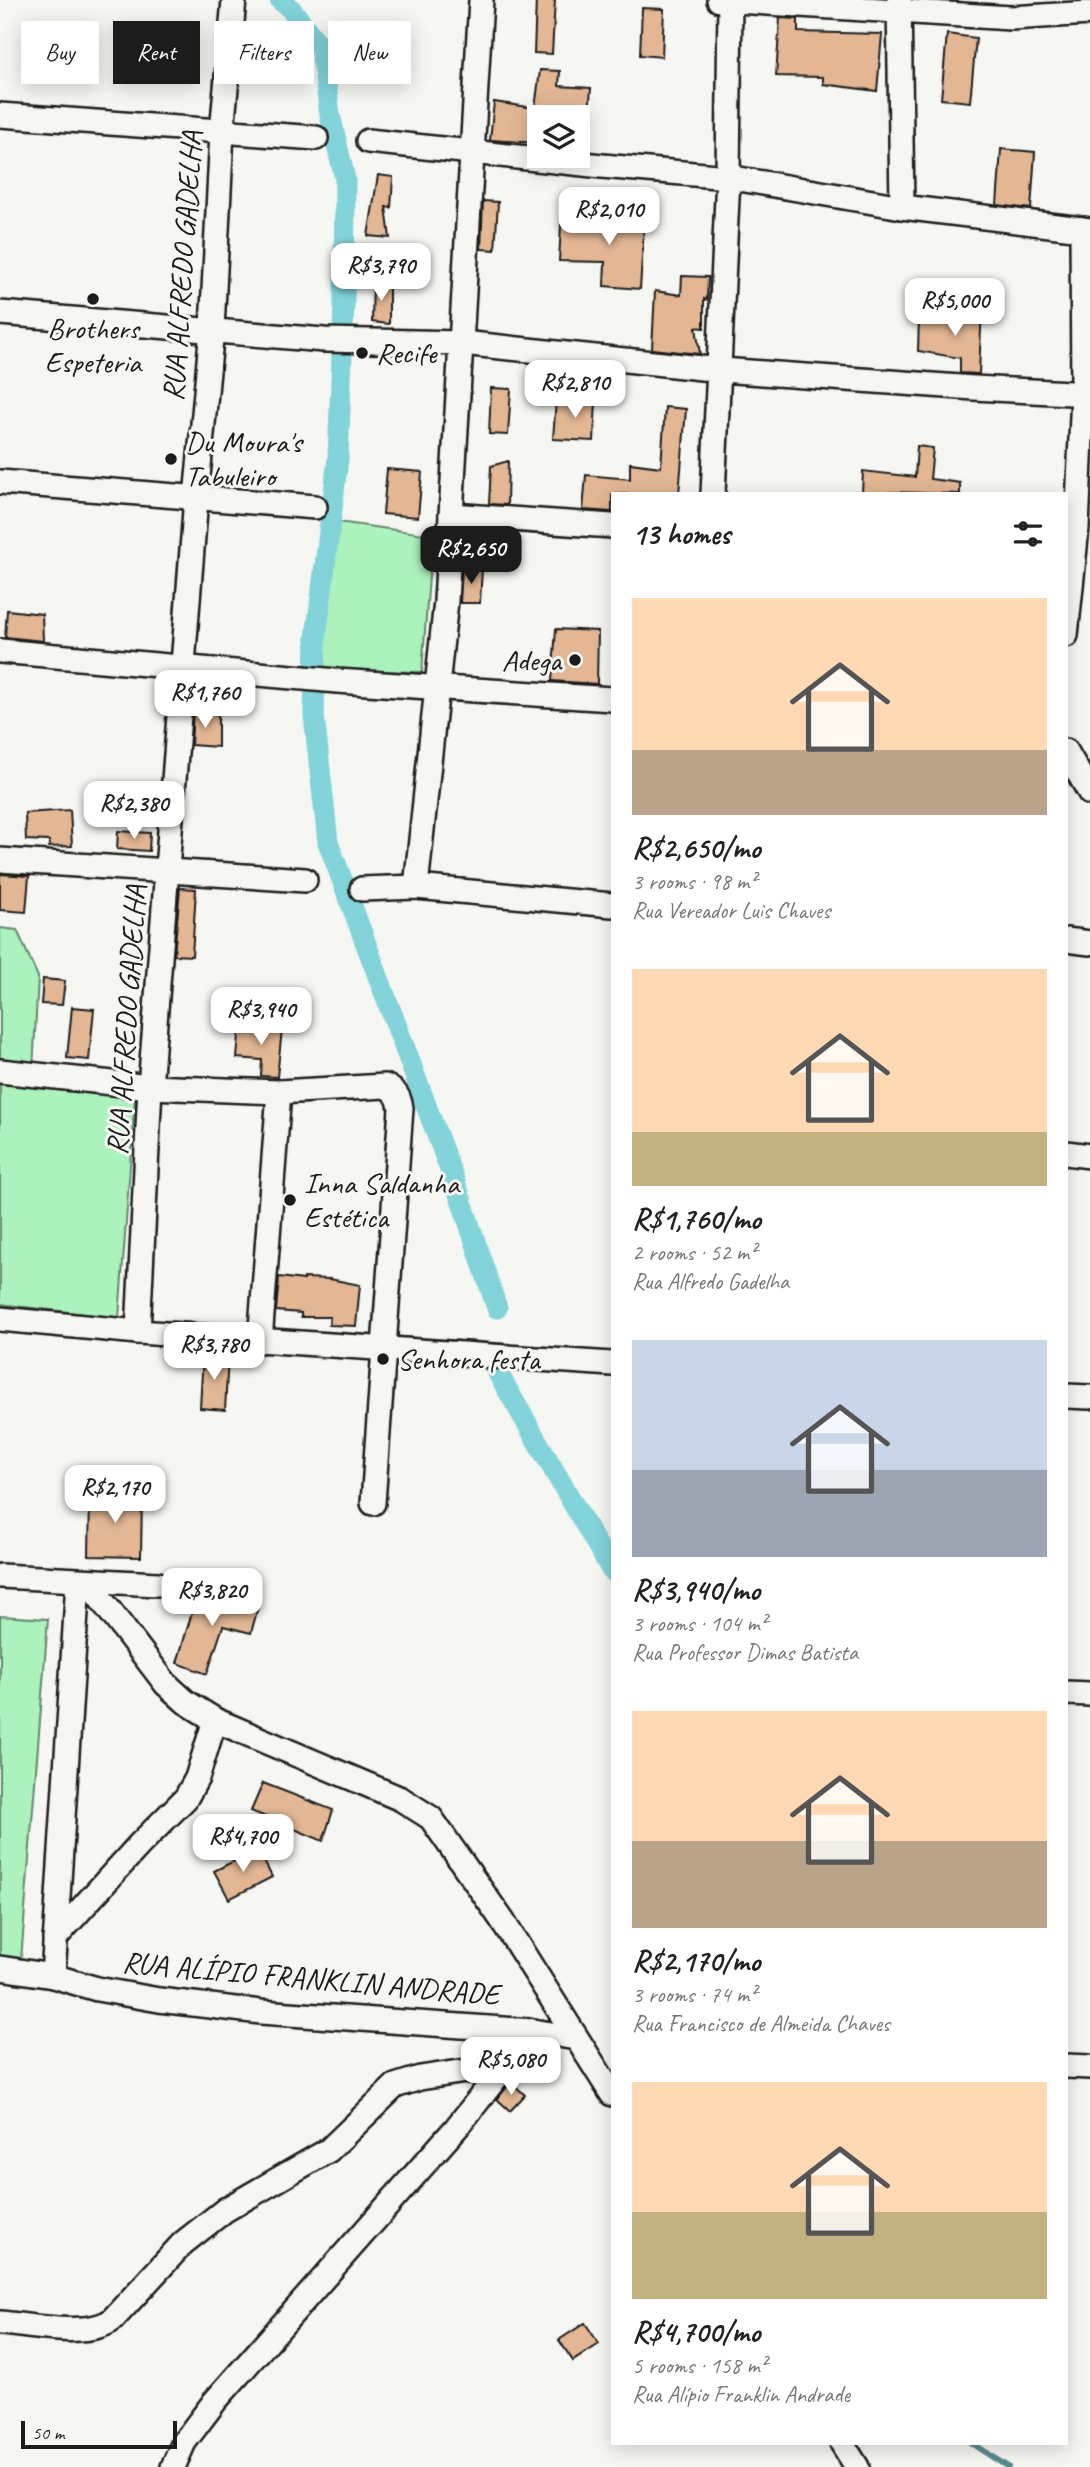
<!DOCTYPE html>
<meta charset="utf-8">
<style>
:root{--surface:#fff;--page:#f6f6f6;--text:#222;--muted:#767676;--accent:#1c1c1c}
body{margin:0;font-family:Caveat,sans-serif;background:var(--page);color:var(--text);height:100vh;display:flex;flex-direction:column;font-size:26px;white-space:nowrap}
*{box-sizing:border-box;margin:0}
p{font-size:23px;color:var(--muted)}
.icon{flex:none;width:38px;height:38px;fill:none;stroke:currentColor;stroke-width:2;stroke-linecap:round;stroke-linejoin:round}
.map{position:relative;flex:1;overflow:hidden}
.details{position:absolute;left:611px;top:492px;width:457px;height:1953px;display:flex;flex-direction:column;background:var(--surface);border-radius:0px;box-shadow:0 4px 18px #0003}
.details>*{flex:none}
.guide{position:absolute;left:21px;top:21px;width:485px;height:63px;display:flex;gap:14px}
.controls{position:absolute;left:527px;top:105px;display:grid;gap:14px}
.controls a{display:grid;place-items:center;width:63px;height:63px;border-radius:0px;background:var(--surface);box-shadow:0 4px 18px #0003;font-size:35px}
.scale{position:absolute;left:21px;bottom:18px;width:156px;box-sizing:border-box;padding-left:7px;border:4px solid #1c1c1c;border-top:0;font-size:19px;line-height:24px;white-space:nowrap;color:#1c1c1c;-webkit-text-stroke:5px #f6f6f2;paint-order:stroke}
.price{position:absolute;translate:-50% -60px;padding:0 16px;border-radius:14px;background:#fff;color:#222;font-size:23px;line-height:46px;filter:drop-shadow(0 2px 4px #0008)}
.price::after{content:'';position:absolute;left:50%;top:42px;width:21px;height:16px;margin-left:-10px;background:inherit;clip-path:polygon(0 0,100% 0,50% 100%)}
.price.on{background:var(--accent);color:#fff}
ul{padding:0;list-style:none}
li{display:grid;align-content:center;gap:14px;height:371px;padding:0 21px}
li span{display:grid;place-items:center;height:217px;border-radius:0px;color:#555}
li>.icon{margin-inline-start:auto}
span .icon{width:126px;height:126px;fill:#fffc;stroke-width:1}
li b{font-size:30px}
h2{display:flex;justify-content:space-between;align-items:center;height:84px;padding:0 21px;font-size:30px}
.tag{padding:0 24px;border-radius:0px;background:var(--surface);box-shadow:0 4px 18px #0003;font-size:24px;line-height:63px}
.tag.on{background:var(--accent);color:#fff}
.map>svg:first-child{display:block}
.green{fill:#acf2bd;stroke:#64876c;stroke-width:2}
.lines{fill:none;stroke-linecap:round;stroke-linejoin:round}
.stream{stroke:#598a8e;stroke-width:6}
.canal{stroke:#82d3da;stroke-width:21}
.building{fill:#e3b794;stroke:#1c1c1c;stroke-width:2}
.minor-casing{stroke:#1c1c1c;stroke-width:28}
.minor{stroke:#f6f6f2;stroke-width:23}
.poi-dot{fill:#1c1c1c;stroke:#f6f6f2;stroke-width:2.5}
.labels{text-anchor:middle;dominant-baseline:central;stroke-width:6;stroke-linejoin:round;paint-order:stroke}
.street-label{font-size:30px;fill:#1c1c1c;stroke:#f6f6f2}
.poi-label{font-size:30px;fill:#1c1c1c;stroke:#f6f6f2;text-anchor:start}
</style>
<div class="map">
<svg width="1090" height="2467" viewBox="0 0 1090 2467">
<rect width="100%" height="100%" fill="#f6f6f2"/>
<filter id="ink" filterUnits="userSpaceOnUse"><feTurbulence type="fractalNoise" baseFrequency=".0143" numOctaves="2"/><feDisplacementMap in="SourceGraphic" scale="14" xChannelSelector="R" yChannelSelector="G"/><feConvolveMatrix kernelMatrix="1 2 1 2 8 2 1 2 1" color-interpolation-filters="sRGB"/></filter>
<g filter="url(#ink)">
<g class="green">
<path d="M338,522l94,13 -10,137 -101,-2z"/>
<path d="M0,928l17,2 21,47 -5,93 103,13 -17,235 -119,-14z"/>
<path d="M0,1616l48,3 -27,341 -21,-2z"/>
</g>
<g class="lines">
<path class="stream" d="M971,2443l37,24"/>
<g class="canal">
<path d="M280,0l11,9 30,39 9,67 15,64 -1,124 -6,156 -22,179 -2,78 14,126 133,357 36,109"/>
<path d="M495,1368l117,203"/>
</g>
</g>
<g class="building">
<path d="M536,0h19l-3,54 -18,-1z"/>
<path d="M642,8l22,1 -2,48 -22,-2z"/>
<path d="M780,18l18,1v13l84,2 -5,57 -54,-7v-7l-47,-1z"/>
<path d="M947,34l29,4 -6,64 -29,-3z"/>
<path d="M540,70l20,1 -1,15 32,2 -2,25 -31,-2v6h-19v26l-49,-3 4,-38 41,6z"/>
<path d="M1001,149l34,3 -4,57 -34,-4z"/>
<path d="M378,175l15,2 -2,31 -5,-1 4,31 -22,-2z"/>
<path d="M483,201l15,1 -3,48 -14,-1z"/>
<path d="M608,210l37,2 -5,77 -36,-3 1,-24 -46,-1 2,-36 46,3z"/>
<path d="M682,276l26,1 -1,23 -3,-1v29l-8,-1 4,27 -48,-5 3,-58 26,4z"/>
<path d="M373,281l16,2v41l-17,-2z"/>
<path d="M962,300l20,5 -3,69 -19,-1v-15l-42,-7 1,-33 42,5z"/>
<path d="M491,388l20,1 -3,46 -19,-1z"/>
<path d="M556,399l40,1 -2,41 -41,-2z"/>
<path d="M665,407l21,2 -7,85h-67v18l-29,-2 3,-35 44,4v-16l31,4z"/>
<path d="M917,446l16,2 -3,31 30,4v11l-71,-2v2h-27l1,-23 52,6z"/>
<path d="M508,461l-1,44 -18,-1 2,-38z"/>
<path d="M387,469l35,3 -4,45 -35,-3z"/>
<path d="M462,568h20l-2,35h-20z"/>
<path d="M7,610l35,4 1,27 -38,-4z"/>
<path d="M556,629l42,2 -1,53 -45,-3z"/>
<path d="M193,711l25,4v32l-27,-2z"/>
<path d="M70,810l2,36 -23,1v-6l-23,-1 -1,-27z"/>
<path d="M118,831l32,2 -1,18 -32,-2z"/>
<path d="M0,874l29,2 -3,36 -26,-2z"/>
<path d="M180,888l16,1 -4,67 -18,-1z"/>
<path d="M43,979l22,2 -3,24 -21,-1z"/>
<path d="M72,1007l22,2 -5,51 -22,-2z"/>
<path d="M240,1024l42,5 -5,48 -16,-1 1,-16 -25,-2z"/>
<path d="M279,1277l25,3v-2l26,1 30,6 -4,41 -27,-1 1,-8h-29v-4l-25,-2z"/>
<path d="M203,1355l25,2 -3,53 -25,-2z"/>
<path d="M90,1493l52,1 -1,63 -52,-1z"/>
<path d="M198,1592l60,15 -7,26 -28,-7 -16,48 -30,-11z"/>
<path d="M263,1783l70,27 -10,31 -72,-30z"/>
<path d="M258,1849l14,28 -43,22 -15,-28z"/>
<path d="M511,2082l14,13 -15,16 -13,-12z"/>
<path d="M585,2323l14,21 -26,17 -14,-21z"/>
</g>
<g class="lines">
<g class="minor-casing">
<g id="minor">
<path d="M719,0l292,18 79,-5"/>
<path d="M899,0l3,207"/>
<path d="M0,115l316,23"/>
<path d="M368,141l234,25 126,11 174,30 188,23"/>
<path d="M0,313l324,27 138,3 259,27 253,18 116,6"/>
<path d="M0,482l315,25"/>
<path d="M713,494l15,-317 2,-177"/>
<path d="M451,515l161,11"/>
<path d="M1066,635l11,-107 6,-135 -1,-164"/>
<path d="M0,651l337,30 275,18"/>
<path d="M1066,751l24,42"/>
<path d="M0,860l305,20"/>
<path d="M416,887l30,-286 35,-601"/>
<path d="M362,889l54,-2 196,18"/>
<path d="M1066,940l24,3"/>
<path d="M0,1071l150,16 129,5 106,-6c11,5 14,11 16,22l-28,395"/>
<path d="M1066,1153l24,3"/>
<path d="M0,1319l138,13 474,32"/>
<path d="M138,1332l12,-245 46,-589 16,-169 10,-197 12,-132"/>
<path d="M260,1341l19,-249"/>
<path d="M1066,1396l24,1"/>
<path d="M0,1576l158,8"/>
<path d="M87,1581l79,103 20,18 29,18 186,79 30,19 71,102 110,174"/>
<path d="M1066,1693l24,1"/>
<path d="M55,1938l84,-93 47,-47 11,-20 18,-58"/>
<path d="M0,1968l53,8 44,13 62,11 102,12 272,19 43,7"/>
<path d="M53,1976l25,-395"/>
<path d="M1066,2066l24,1"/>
<path d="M0,2323c31,2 87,15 112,-3l71,-77 42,-33 104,-60 66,-64 25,-8 86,-13"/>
<path d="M842,2443l15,24"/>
<path d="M173,2467l11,-25 31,-41 242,-274 76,-96"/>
</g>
</g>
<use href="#minor" class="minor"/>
</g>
</g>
<g class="poi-dot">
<circle cx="93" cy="299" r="7"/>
<circle cx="362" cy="353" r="7"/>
<circle cx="171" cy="459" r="7"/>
<circle cx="575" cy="660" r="7"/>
<circle cx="290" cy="1200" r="7"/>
<circle cx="383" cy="1359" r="7"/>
</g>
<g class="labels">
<g class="street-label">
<text transform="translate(182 266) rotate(-86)">RUA ALFREDO GADELHA</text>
<text transform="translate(126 1020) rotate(-86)">RUA ALFREDO GADELHA</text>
<text transform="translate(311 1978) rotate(5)">RUA ALÍPIO FRANKLIN ANDRADE</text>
</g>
<g class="poi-label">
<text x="93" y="328" text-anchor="middle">Brothers<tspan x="93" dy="34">Espeteria</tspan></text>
<text x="376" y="353">Recife</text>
<text x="185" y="442">Du Moura's<tspan x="185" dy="34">Tabuleiro</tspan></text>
<text x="561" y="660" text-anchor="end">Adega</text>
<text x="304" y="1183">Inna Saldanha<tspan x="304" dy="34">Estética</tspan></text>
<text x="397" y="1359">Senhora festa</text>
</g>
</g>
</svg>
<div class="controls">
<a><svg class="icon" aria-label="layers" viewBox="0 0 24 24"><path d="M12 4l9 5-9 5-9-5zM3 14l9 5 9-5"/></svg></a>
</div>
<div class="scale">50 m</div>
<b class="price" style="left:609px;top:247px">R$2,010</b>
<b class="price" style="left:381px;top:303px">R$3,790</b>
<b class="price" style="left:955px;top:338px">R$5,000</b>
<b class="price" style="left:575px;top:420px">R$2,810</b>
<b class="price on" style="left:471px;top:586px">R$2,650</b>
<b class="price" style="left:205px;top:730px">R$1,760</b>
<b class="price" style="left:134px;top:841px">R$2,380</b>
<b class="price" style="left:261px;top:1047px">R$3,940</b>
<b class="price" style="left:214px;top:1382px">R$3,780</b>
<b class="price" style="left:115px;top:1525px">R$2,170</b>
<b class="price" style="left:212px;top:1628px">R$3,820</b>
<b class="price" style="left:243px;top:1874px">R$4,700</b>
<b class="price" style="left:511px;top:2097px">R$5,080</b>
<div class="guide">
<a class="tag">Buy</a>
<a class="tag on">Rent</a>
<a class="tag">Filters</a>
<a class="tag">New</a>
</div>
<section class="details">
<h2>13 homes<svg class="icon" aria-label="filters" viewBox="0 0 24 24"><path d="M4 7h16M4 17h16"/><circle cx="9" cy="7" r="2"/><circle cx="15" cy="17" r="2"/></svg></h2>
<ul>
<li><span style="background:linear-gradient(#ffd9b3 70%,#b9a48a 0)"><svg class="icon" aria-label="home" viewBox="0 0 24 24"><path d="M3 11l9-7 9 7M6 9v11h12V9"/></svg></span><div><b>R$2,650/mo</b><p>3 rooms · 98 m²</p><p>Rua Vereador Luis Chaves</p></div></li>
<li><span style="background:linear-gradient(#ffd9b3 75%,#c2b280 0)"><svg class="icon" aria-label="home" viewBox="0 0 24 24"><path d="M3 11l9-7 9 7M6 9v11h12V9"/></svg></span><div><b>R$1,760/mo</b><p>2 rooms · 52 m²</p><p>Rua Alfredo Gadelha</p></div></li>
<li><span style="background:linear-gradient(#c9d6e8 60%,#9aa5b1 0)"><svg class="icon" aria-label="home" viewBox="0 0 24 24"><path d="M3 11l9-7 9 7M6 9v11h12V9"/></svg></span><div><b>R$3,940/mo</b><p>3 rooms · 104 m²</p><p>Rua Professor Dimas Batista</p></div></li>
<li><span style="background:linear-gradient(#ffd9b3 60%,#b9a48a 0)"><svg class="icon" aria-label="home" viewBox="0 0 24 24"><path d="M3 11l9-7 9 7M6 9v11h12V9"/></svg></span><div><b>R$2,170/mo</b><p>3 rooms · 74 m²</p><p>Rua Francisco de Almeida Chaves</p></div></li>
<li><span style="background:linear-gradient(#ffd9b3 60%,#c2b280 0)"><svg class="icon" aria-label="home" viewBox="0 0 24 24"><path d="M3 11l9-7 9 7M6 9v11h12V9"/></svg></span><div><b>R$4,700/mo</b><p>5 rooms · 158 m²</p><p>Rua Alípio Franklin Andrade</p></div></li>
</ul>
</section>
</div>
